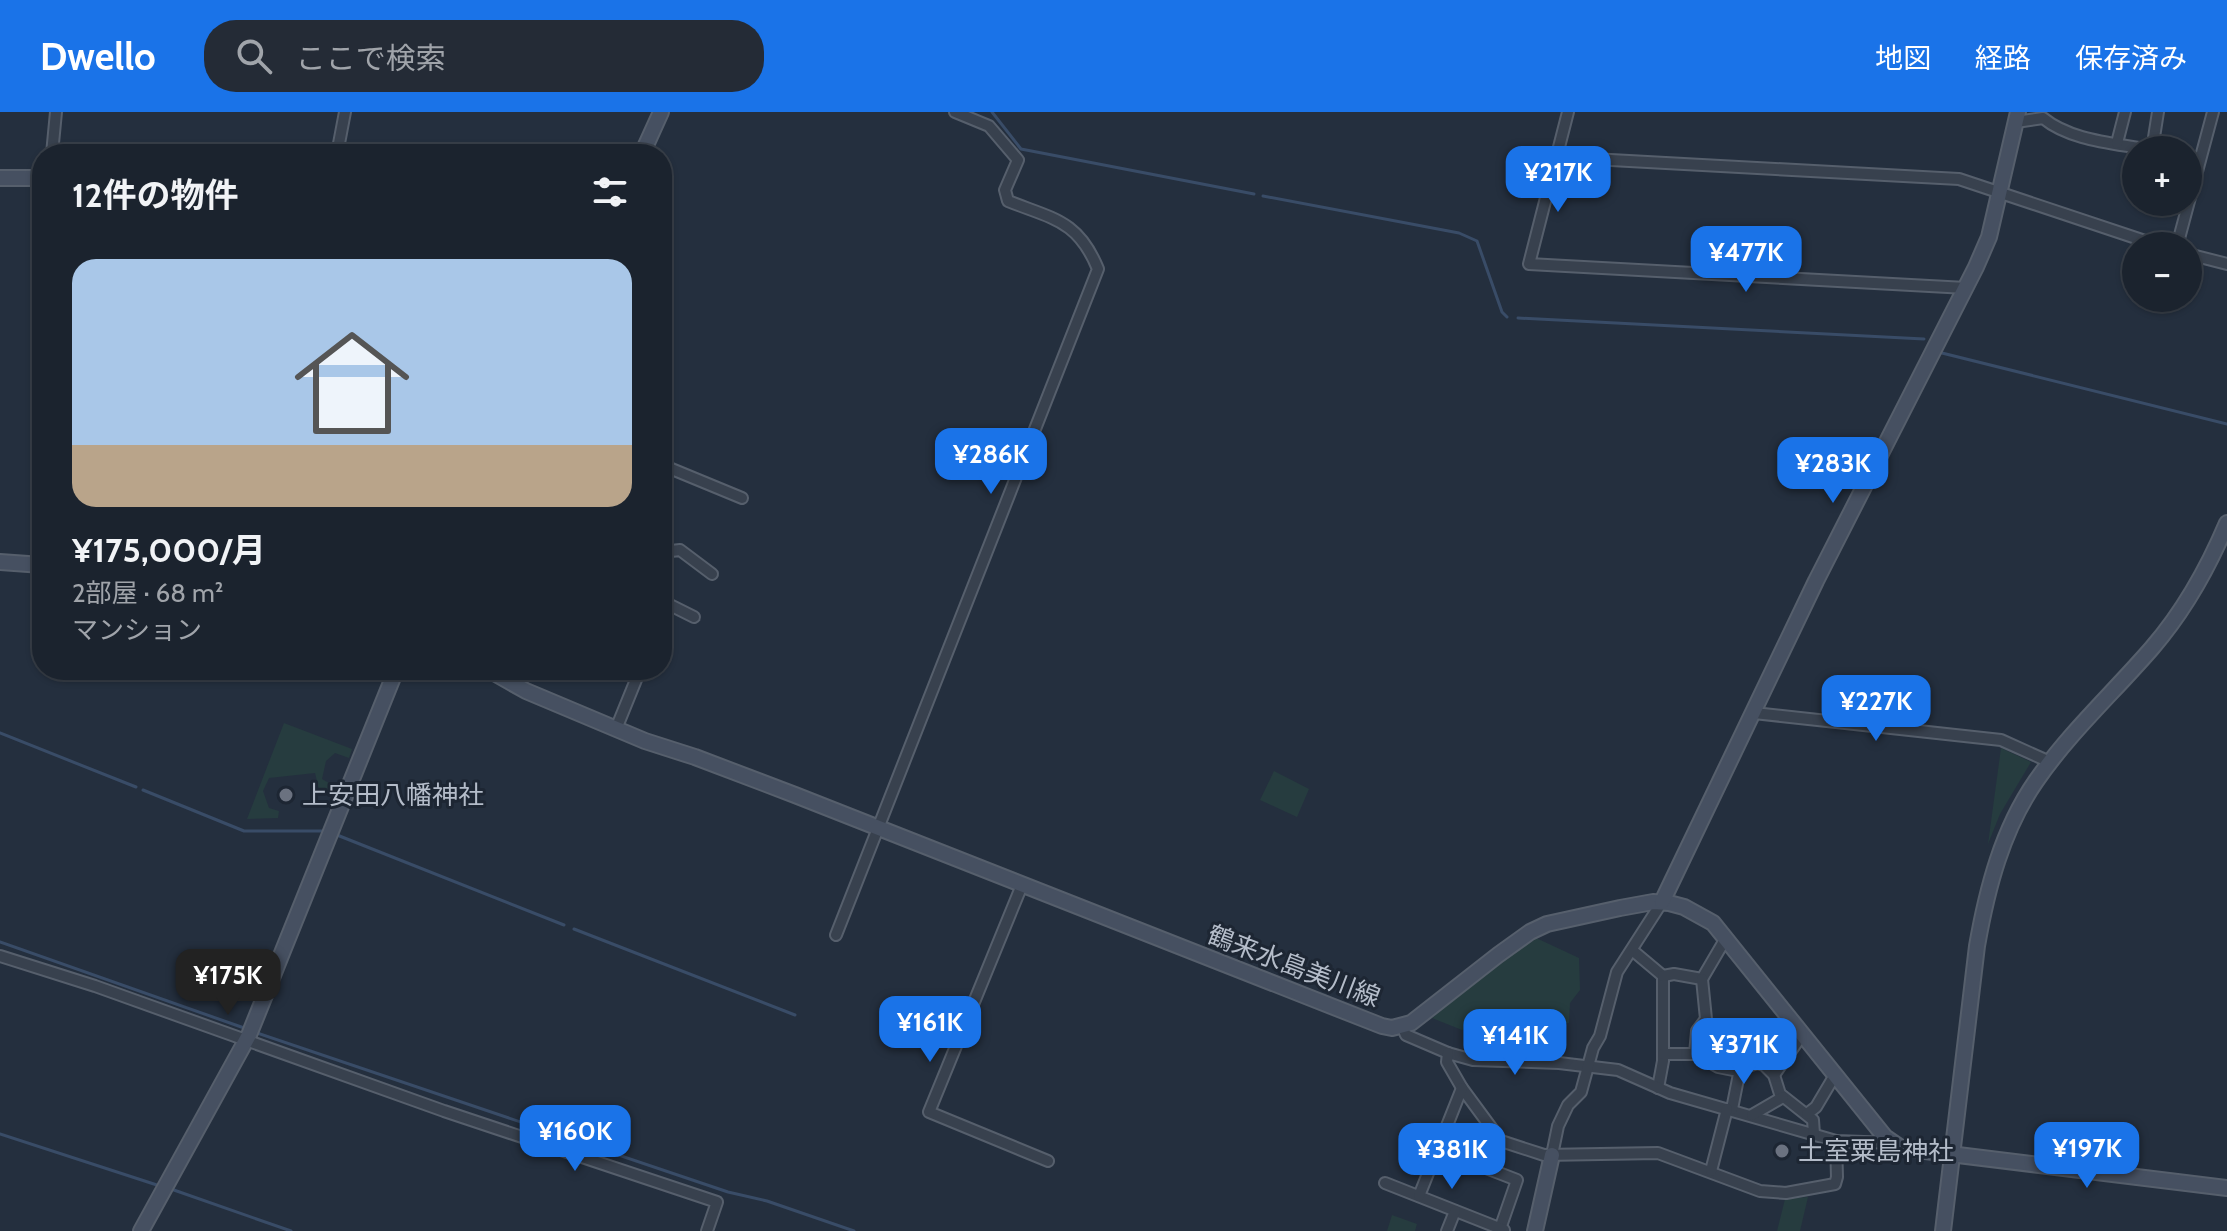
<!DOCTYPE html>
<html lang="ja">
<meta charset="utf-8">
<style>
:root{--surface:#1b232e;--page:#242b36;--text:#f1f3f6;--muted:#a0a4aa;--line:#39404a;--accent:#1a73e8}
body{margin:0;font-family:Cabin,"Noto Sans JP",sans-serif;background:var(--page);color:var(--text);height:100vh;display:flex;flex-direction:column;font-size:30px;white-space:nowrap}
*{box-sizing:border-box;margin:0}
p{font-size:26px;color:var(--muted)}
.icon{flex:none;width:44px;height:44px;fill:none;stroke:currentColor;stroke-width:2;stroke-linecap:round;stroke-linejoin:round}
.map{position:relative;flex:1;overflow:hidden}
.sheet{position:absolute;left:32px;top:32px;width:640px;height:536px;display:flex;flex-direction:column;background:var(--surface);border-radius:32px;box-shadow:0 2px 6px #0004,0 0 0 2px var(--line)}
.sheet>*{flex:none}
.tools{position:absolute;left:2122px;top:24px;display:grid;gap:16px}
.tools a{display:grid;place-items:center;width:80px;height:80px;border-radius:50%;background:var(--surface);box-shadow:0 2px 6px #0004,0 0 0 2px var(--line);font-size:40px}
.price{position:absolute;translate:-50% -68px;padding:0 18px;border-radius:16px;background:var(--accent);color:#fff;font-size:26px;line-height:52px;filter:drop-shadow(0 2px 4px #0008)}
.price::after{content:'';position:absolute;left:50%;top:48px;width:24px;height:18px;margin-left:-12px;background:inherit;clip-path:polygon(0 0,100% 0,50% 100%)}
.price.active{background:#222;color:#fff}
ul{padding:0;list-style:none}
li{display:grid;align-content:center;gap:16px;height:424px;padding:0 40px}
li+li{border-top:2px solid var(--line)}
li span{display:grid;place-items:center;height:248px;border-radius:24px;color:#555}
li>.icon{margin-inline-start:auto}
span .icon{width:144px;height:144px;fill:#fffc;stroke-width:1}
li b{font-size:34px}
h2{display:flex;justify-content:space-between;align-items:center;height:96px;padding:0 40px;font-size:34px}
header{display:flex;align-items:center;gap:48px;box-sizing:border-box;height:112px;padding:0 40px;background:var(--accent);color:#fff}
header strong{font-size:38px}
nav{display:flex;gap:44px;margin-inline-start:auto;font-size:28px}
.search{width:560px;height:72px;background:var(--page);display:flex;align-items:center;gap:20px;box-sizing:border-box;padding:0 28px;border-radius:32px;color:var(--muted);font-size:30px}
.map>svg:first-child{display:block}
.green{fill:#263c3f}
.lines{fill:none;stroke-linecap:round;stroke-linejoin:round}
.stream{stroke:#394c67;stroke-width:3}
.street-casing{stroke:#565f6c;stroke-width:14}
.secondary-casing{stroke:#565f6c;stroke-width:18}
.street{stroke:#38414e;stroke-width:10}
.secondary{stroke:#465061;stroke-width:14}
.worship-dot{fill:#6b7280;stroke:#1d2633;stroke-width:3}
.labels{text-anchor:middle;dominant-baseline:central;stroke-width:6;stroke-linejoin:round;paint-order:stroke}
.poi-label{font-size:26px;fill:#b4bcc9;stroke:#1d2633;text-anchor:start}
.street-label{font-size:26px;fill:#b4bcc9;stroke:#1d2633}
</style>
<header>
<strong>Dwello</strong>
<div class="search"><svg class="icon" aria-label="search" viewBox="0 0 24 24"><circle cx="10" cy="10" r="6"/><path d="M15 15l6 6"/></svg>ここで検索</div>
<nav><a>地図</a><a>経路</a><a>保存済み</a></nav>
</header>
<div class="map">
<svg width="2227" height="1119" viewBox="0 0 2227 1119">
<rect width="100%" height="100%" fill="#242f3e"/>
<g class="green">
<path d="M284,611l68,26 -3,9 -14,-5 -9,8 -4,18 17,10 -5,6 -15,-5 -4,-17 -46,5 -6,13 6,17 10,3 -1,7 -31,1z"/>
<path d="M2001,636l30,14 -31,52 -12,30z"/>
<path d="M1274,659l35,18 -12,28 -37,-17z"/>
<path d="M1534,825l45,21 1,32 -10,13 -1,20 -17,3 -9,-3 -39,-2 -42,9 -30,-12 74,-62z"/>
<path d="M1808,1085l-8,34h-23l8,-32z"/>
<path d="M1392,1103l25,9 -2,7h-28z"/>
</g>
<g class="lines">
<g class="stream">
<path d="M992,0l29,37 233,45"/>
<path d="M1263,84l196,37 18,8 25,71 5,5"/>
<path d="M1518,206l406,21"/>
<path d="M1942,241l285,71"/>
<path d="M0,621l136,54"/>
<path d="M143,678l101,41h81"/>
<path d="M337,723l227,90"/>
<path d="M574,817l221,86"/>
<path d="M0,830l247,87"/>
<path d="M254,920l474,160 39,9 87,30"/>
<path d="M0,1022l160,52"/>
<path d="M171,1077l120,42"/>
</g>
<g class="street-casing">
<g id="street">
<path d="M1568,0l-39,152 437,24"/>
<path d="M2016,10l27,-4c28,23 72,25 107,32"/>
<path d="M2117,31l8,-31"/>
<path d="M2152,38l6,-38"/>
<path d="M52,42l4,-42"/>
<path d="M337,42l8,-42"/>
<path d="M1556,45l403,22 201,67"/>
<path d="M2177,134l36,-134"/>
<path d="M2188,142l39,10"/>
<path d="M662,353l80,33"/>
<path d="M662,440l18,-2 32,24"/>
<path d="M662,489l32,16"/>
<path d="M1754,601l247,27 49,22"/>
<path d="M616,617l24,-59"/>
<path d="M1022,773l-93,227 119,49"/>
<path d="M836,823l262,-666c-20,-49 -45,-50 -90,-68l-3,-11 13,-30 -29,-34 -34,-14"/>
<path d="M1632,838l31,26v85l-5,27"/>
<path d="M0,844l95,30 349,125 273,91 -10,29"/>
<path d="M1663,864l11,-2 28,5 24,-41"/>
<path d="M1402,914l4,9 42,18 25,7 86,3 59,7 52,23 166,48 56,2"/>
<path d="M1448,941l-1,9 15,26 39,53 43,14 114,-2 102,38 26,2 49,-9 2,-7 -1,-36"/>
<path d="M1663,942h32l23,13 15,3 25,-7 6,2 10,10 6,19 33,26 1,14"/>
<path d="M1695,942l2,-23 9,-12 -4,-40"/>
<path d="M1774,963l28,-40"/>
<path d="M1732,997l8,-40"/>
<path d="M1807,1002l9,-7 19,-32"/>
<path d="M1752,1003l31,-18"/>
<path d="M1437,1037l80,31 -17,49"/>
<path d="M1552,1043l6,-29 10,-21 13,-13 12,-44 7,-12 17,-64 45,-70"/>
<path d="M1711,1059l16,-62"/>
<path d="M1385,1071l119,47"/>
<path d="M1419,1084l43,-108"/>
<path d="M1447,1119l8,-20"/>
</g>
</g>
<g class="secondary-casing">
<g id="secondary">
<path d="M642,42l19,-42"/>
<path d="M0,66h42"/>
<path d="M0,450l42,3"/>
<path d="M489,558l37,21 119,50 50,16 100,38 587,231 10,2 19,-5 87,-68 32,-23 17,-8 73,-16 33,-6 16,1 15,4 29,16 172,214 16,11 326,40"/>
<path d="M1662,790l154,-321 160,-314 13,-30 29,-125"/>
<path d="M141,1119l108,-196 147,-365"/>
<path d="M1535,1119l17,-76"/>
<path d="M1943,1119l34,-285c10,-57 25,-116 59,-165 34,-49 77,-88 116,-133 32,-37 56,-80 75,-125"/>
</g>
</g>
<use href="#street" class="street"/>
<use href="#secondary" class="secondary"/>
</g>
<g class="worship-dot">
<circle cx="286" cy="683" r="8"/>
<circle cx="1782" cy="1039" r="8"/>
</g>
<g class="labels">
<g class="poi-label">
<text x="302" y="683">上安田八幡神社</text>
<text x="1798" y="1039">土室粟島神社</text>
</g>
<g class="street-label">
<text transform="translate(1294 854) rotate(21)">鶴来水島美川線</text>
</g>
</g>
</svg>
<div class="tools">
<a>+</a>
<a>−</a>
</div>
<b class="price" style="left:1558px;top:102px">¥217K</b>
<b class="price" style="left:1746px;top:182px">¥477K</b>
<b class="price" style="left:991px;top:384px">¥286K</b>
<b class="price" style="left:1833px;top:393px">¥283K</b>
<b class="price" style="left:1876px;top:631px">¥227K</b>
<b class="price active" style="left:228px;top:905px">¥175K</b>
<b class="price" style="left:930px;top:952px">¥161K</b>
<b class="price" style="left:1515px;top:965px">¥141K</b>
<b class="price" style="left:1744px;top:974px">¥371K</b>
<b class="price" style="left:575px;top:1061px">¥160K</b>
<b class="price" style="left:2087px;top:1078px">¥197K</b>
<b class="price" style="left:1452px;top:1079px">¥381K</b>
<section class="sheet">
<h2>12件の物件<svg class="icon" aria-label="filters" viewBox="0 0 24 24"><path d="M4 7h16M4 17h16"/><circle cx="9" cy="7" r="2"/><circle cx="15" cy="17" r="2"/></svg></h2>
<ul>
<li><span style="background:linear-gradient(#a9c7e8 75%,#b9a48a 0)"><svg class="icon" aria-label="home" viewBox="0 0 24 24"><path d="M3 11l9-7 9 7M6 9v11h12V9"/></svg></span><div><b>¥175,000/月</b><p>2部屋 · 68 m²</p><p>マンション</p></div></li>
</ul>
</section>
</div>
